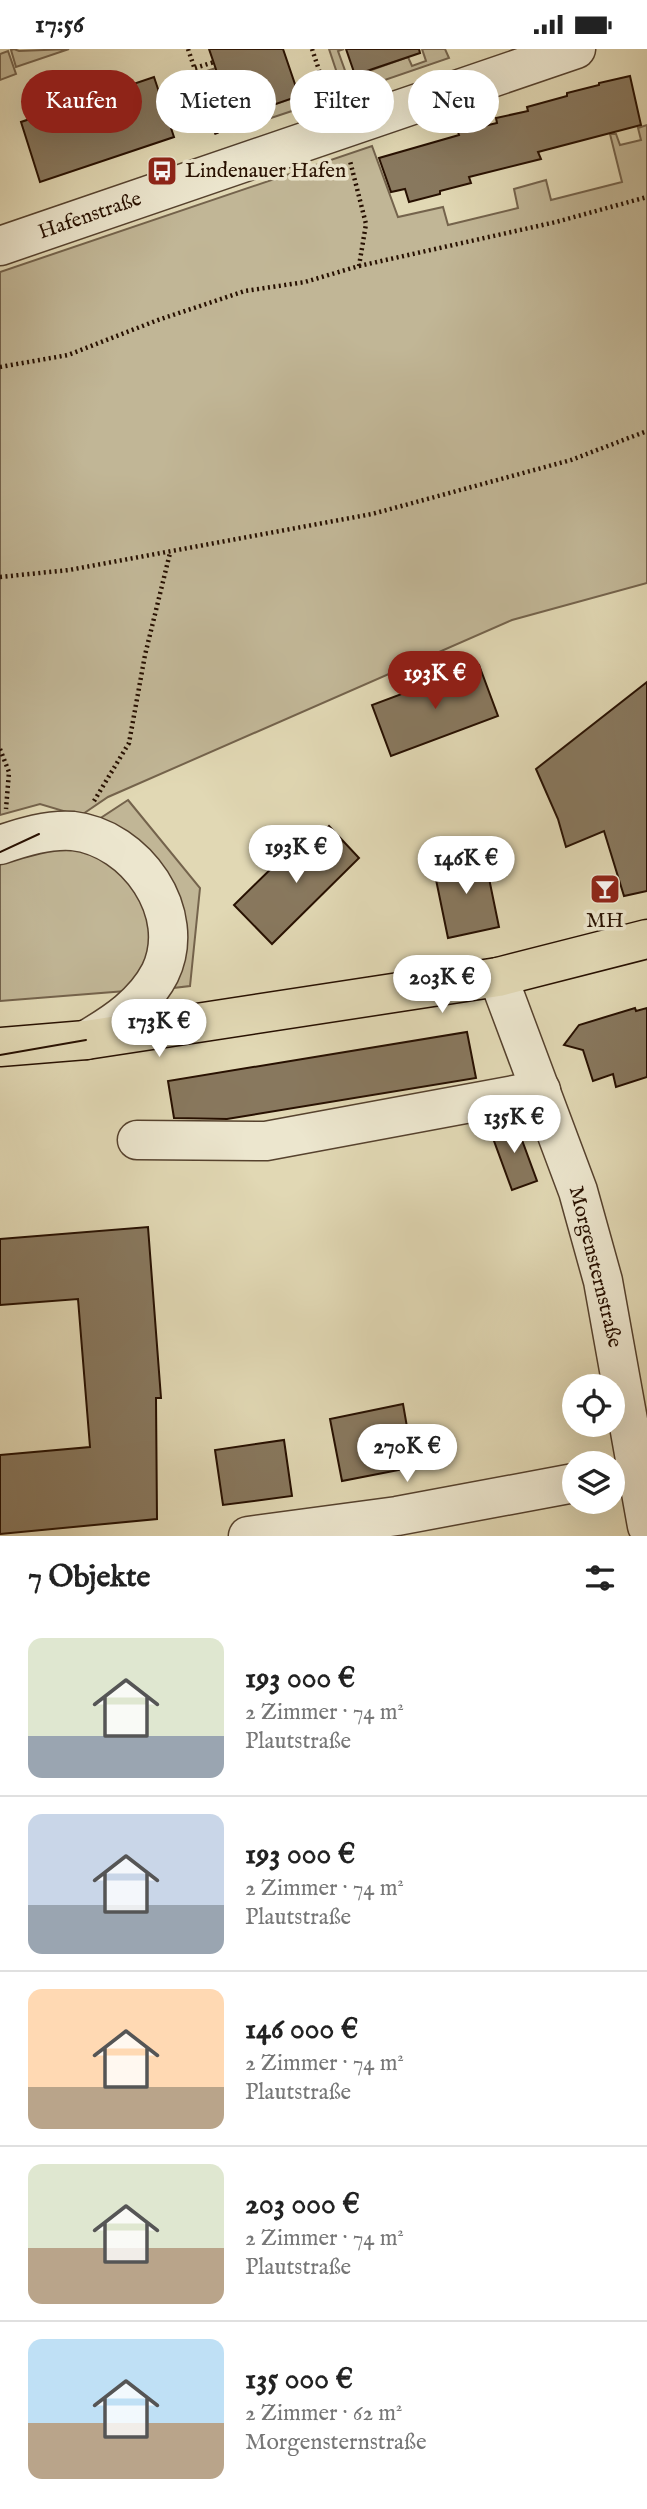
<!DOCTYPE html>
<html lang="de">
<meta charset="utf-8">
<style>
:root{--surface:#fff;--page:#f2f2f2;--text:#222;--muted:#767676;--line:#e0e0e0;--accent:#8f2418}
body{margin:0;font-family:"IM FELL English",serif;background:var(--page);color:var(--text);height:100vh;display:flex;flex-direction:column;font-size:26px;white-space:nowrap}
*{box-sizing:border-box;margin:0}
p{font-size:23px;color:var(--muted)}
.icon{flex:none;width:38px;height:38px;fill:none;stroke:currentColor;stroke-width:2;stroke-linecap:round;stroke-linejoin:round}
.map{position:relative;height:1487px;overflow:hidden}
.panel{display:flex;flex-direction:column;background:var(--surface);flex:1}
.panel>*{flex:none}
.hud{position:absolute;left:21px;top:21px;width:606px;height:63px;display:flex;gap:14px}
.fabs{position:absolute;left:562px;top:1325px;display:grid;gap:14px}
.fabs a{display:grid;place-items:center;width:63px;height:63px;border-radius:50%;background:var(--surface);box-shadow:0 7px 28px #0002;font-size:35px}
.price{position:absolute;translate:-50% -60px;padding:0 16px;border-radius:24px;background:#fff;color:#222;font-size:23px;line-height:46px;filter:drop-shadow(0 2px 4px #0008)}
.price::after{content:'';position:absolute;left:50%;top:42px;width:21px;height:16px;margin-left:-10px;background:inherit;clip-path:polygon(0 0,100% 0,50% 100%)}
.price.current{background:var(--accent);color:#fff}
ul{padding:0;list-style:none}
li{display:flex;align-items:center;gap:21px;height:175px;padding:0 28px}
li+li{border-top:2px solid var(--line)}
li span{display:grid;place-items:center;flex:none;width:196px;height:140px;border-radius:14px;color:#555}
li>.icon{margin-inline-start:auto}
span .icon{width:84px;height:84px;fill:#fffc;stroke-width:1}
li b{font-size:30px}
h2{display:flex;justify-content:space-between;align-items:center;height:84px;padding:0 28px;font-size:30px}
.tag{padding:0 24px;border-radius:32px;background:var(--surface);box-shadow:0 7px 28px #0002;font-size:24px;line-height:63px}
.tag.current{background:var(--accent);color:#fff}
.status{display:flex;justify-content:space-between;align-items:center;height:49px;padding:0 35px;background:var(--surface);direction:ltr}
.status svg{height:19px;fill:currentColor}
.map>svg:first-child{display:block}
.green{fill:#c1b696;stroke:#74634c;stroke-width:2}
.building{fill:#88785e;stroke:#271001;stroke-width:2}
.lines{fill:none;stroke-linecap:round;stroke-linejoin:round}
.minor-casing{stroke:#56422e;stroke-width:41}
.major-casing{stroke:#271001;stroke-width:41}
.path{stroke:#271001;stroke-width:4.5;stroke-dasharray:2 3.5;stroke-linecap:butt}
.minor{stroke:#ece6ce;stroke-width:38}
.major{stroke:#e1d8b4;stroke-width:38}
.tram{stroke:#271001;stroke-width:2}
.labels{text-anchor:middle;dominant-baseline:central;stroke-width:7;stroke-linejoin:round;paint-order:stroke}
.poi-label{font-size:21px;fill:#271001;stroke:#ece6ce;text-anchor:start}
.street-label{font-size:21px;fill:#271001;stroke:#ece6ce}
</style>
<div class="status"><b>17:56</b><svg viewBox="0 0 49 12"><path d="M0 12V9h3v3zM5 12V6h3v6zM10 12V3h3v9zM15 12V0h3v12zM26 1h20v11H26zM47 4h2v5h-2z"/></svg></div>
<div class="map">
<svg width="647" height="1487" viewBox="0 0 647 1487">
<rect width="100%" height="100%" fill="#e1d8b4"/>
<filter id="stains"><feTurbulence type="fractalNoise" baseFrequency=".00286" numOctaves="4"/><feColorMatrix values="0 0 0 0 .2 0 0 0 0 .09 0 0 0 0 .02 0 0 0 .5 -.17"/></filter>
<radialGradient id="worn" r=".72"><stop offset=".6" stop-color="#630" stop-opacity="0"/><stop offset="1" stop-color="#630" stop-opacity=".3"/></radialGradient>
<g class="green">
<path d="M14,0l5,2 50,-2 -53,18 -5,-17z"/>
<path d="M329,0h15l-6,2 13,36 15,-5 -3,-9 45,-16 4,9 14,-5 -4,-12h23l4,9 -105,36z"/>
<path d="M8,2l8,23 -16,6v-26z"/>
<path d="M216,19l11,17 11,32 -21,7 -6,-18 14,-5 -5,-13 -8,3 2,7 -4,1 -9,-26z"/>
<path d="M313,45l3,9 -48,16 -4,-11 35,-12 1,2z"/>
<path d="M647,76v458l-135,37 -404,177 -28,19 -40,-12 -40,11v-543l372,-126 26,71 45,-10 5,18 70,-17 -4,-19 32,-9 5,20 71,-18 -12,-48h6l4,11 21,-5 -3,-12z"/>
<path d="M128,751l72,88 -10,98 -26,3 9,-64 -86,-98z"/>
<path d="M38,795l57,2 55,53 2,57 -26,35 -126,10v-141z"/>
</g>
<g class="building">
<path d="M209,0h74l16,47 -61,21 -11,-32 -5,2z"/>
<path d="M346,0h73l1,4 -65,22z"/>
<path d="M630,27l11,49 -103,27 3,7 -72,18 2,6 -31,8v3l-31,8 -4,-13 -14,3 -12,-34 80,-23 -1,-3 39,-9 -1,-5 32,-7 -1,-4 40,-11v-3l32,-8v-2z"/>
<path d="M154,28l20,60 -134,45 -19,-60z"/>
<path d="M479,616l19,51 -107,40 -19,-51z"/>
<path d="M647,633v209l-23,5 -20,-65 -38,16 -8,-28 -22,-50z"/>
<path d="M329,777l30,32 -87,86 -38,-39 48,-47 8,8z"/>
<path d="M484,805l15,73 -51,11 -15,-73z"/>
<path d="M635,959l1,3 11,-3v69l-31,10 -3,-13 -20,7 -10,-31 -19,-5 15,-20z"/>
<path d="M467,983l9,46 -249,41 -53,-1 -6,-37z"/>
<path d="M515,1072l22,60 -25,9 -22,-60z"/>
<path d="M148,1178l13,171h-5l1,121 -157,15v-79l90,-8 -12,-148 -78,6v-66z"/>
<path d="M403,1355l11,63 -72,14 -12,-62z"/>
<path d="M284,1391l8,56 -69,9 -8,-55z"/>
</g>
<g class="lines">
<g class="minor-casing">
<g id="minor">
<path d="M0,197l576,-197"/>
<path d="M0,796c23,-8 49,-16 73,-14 63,7 116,82 87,142 -16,31 -45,50 -74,67"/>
<path d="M498,928l80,214 25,90 44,245"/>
<path d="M137,1091l129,1 275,-51"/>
<path d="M248,1487l149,-20 177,-33"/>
</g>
</g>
<g class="major-casing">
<path id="major" d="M0,998l86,-7 412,-63 149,-38"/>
</g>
<g class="path">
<path d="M188,0l29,86"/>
<path d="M312,0l12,36"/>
<path d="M195,19l19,-6"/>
<path d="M297,40l23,-7 4,3 5,15"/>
<path d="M359,217l197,-44 91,-25"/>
<path d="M0,318l68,-12 90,-35 87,-29 60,-9 54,-16 7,-42 -16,-63"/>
<path d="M0,528l69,-7 303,-56 199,-54 76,-29"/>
<path d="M0,700l9,23 -3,37"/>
<path d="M94,752l35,-58 16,-88 25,-102"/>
</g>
<use href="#minor" class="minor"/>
<use href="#major" class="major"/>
<g class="tram">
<path d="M0,803l39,-18"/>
<path d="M0,1006l86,-15"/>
</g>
</g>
<defs>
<g id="bus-square" transform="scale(1.575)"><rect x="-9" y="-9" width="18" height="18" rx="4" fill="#8f2418" stroke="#ece6ce"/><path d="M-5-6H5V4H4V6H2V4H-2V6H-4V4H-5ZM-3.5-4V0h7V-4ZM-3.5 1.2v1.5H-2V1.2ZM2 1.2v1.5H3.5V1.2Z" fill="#fff"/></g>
<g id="bar-square" transform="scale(1.575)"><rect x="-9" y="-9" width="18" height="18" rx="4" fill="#8f2418" stroke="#ece6ce"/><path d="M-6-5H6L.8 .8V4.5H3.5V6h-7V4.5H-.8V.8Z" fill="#fff"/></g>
</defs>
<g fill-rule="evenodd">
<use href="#bus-square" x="162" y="122"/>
<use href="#bar-square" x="605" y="840"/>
</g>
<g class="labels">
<g class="poi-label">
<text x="185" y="122">Lindenauer Hafen</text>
<text x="605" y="872" text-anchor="middle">MH</text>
</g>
<g class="street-label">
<text transform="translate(90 167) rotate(-19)">Hafenstraße</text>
<text transform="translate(595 1218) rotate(76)">Morgensternstraße</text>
</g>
</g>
<rect width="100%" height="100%" filter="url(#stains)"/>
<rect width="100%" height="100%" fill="url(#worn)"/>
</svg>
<div class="fabs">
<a><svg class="icon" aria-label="locate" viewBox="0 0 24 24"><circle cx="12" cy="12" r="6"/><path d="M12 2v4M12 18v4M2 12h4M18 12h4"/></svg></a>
<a><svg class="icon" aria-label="layers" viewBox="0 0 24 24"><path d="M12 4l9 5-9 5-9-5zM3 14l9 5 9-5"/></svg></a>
</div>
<b class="price current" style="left:435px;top:662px">193K €</b>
<b class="price" style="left:296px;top:836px">193K €</b>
<b class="price" style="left:466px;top:847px">146K €</b>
<b class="price" style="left:442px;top:966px">203K €</b>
<b class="price" style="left:159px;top:1010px">173K €</b>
<b class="price" style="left:514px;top:1106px">135K €</b>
<b class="price" style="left:407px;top:1435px">270K €</b>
<div class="hud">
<a class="tag current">Kaufen</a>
<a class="tag">Mieten</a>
<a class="tag">Filter</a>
<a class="tag">Neu</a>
</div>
</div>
<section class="panel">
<h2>7 Objekte<svg class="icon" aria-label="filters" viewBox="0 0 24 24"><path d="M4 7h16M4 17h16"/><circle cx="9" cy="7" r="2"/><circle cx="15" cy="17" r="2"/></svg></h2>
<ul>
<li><span style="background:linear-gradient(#dfe7d0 70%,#9aa5b1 0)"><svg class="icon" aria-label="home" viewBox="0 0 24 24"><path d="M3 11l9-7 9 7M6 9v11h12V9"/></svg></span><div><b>193 000 €</b><p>2 Zimmer · 74 m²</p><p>Plautstraße</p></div></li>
<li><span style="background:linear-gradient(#c9d6e8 65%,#9aa5b1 0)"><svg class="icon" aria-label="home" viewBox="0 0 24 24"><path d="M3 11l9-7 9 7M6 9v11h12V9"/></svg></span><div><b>193 000 €</b><p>2 Zimmer · 74 m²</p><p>Plautstraße</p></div></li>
<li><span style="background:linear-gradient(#ffd9b3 70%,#b9a48a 0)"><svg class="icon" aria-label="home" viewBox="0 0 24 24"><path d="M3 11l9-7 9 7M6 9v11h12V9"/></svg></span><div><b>146 000 €</b><p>2 Zimmer · 74 m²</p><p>Plautstraße</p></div></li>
<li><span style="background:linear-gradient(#dfe7d0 60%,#b9a48a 0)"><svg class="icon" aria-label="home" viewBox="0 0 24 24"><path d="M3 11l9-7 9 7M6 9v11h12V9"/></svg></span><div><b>203 000 €</b><p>2 Zimmer · 74 m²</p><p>Plautstraße</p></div></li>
<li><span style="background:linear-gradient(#bfe0f5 60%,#b9a48a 0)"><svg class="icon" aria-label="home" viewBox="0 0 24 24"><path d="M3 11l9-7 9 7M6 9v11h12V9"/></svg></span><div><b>135 000 €</b><p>2 Zimmer · 62 m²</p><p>Morgensternstraße</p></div></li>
</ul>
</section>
